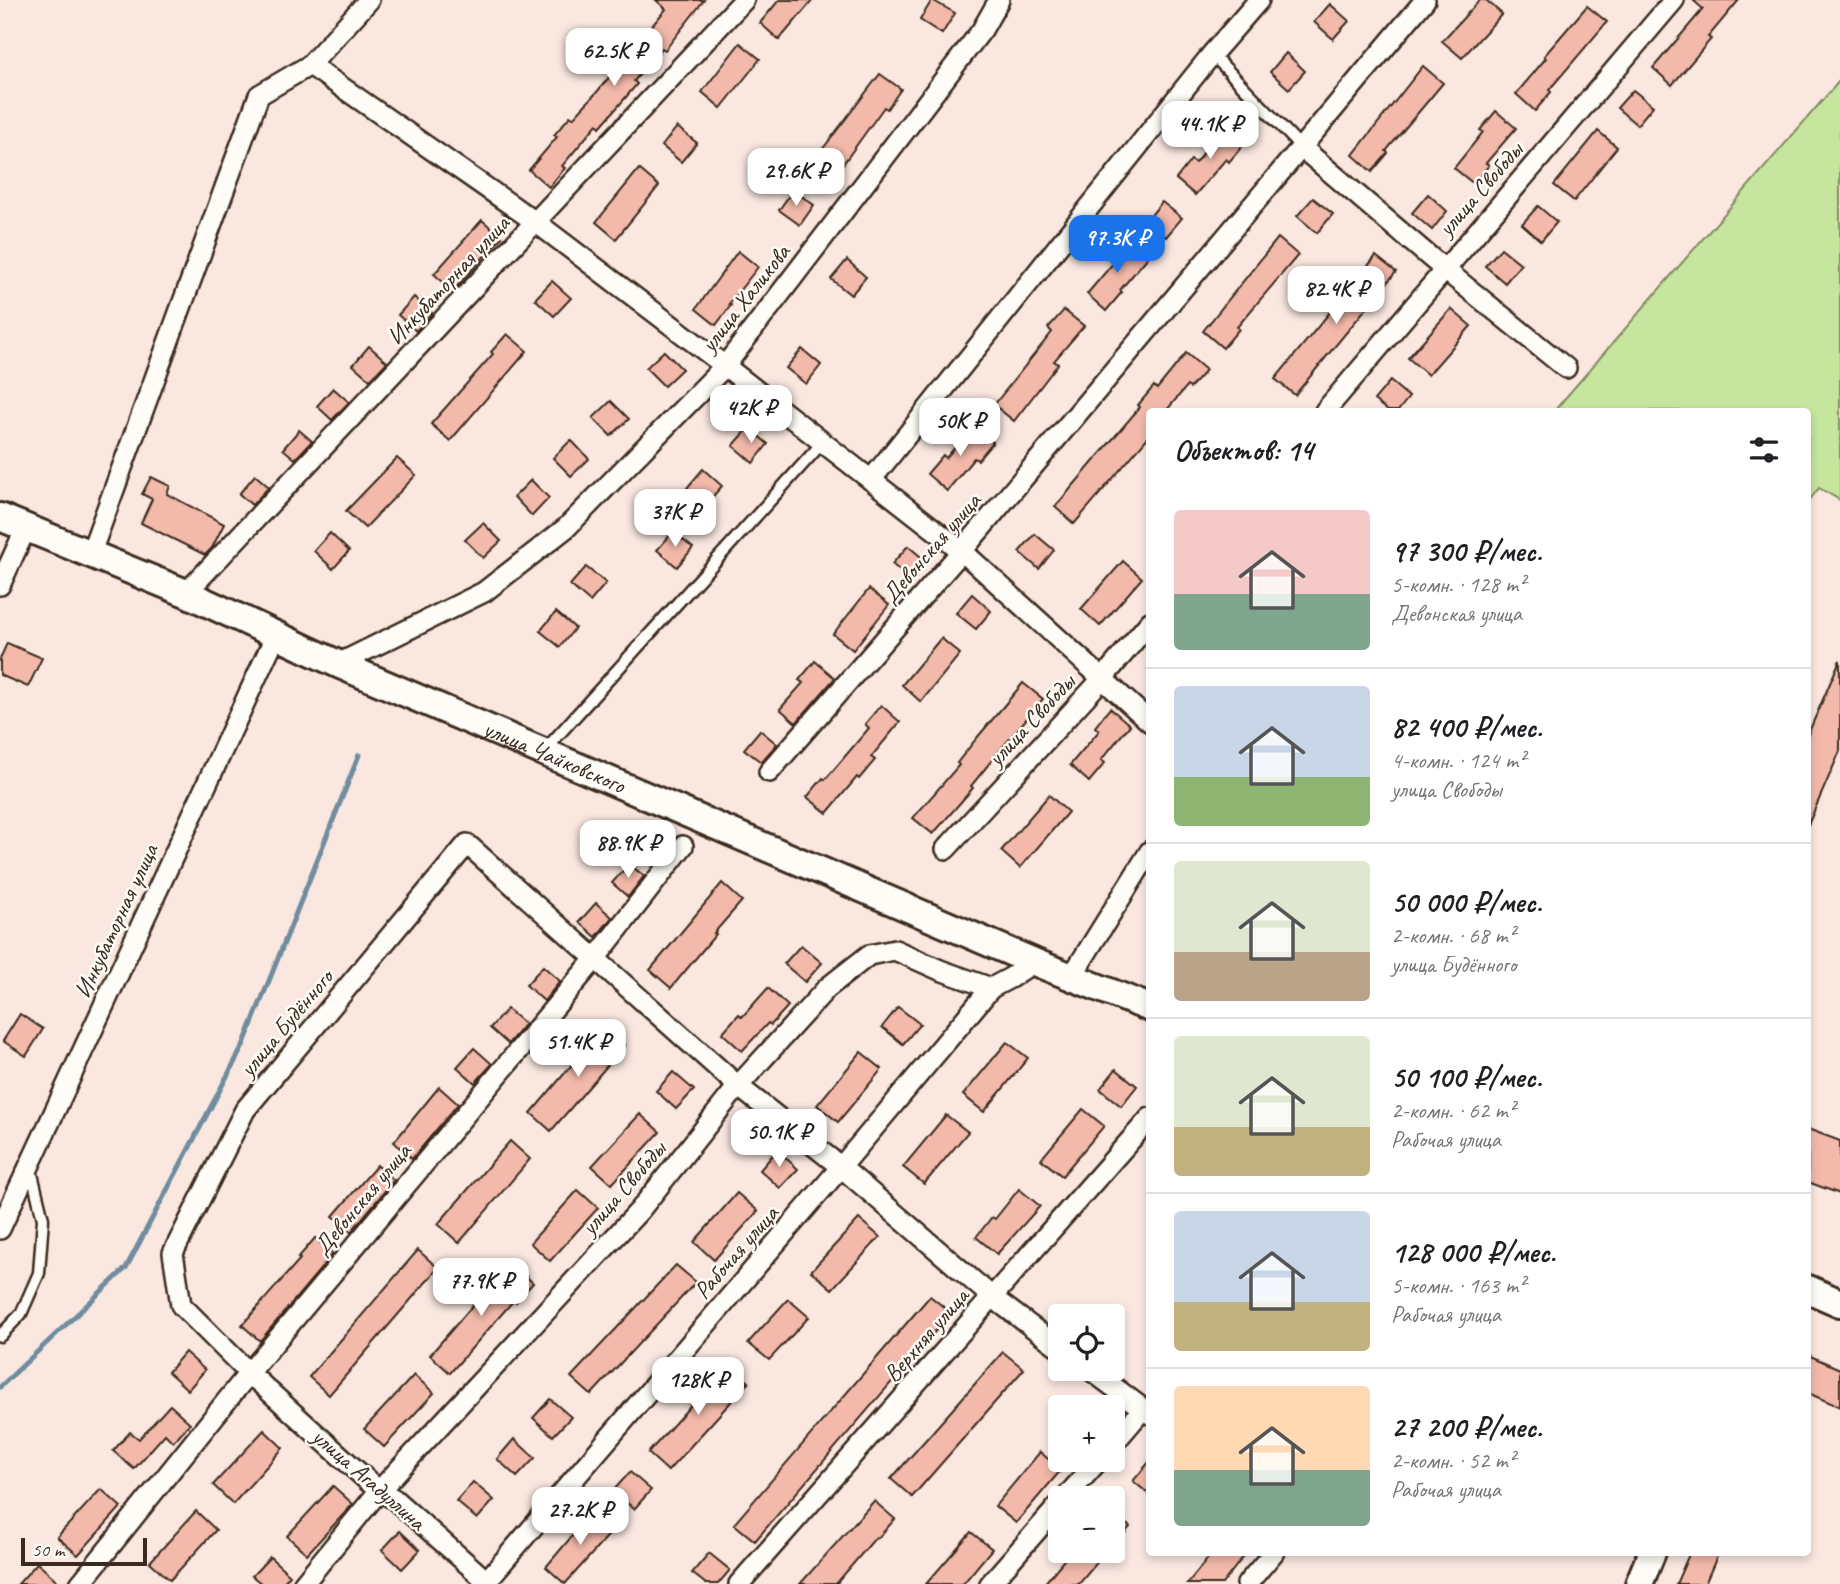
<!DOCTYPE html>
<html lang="ru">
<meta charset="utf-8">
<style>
:root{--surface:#fff;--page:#f2f2f2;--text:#202124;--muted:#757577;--line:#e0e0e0;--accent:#1a73e8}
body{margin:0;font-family:Caveat,sans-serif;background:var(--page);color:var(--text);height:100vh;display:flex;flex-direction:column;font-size:26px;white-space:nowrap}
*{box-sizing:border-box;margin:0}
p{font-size:23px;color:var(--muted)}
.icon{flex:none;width:38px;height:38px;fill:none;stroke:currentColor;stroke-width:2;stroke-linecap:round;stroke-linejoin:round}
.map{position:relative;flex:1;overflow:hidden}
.side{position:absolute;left:1146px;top:408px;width:665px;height:1148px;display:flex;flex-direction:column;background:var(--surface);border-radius:7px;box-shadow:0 4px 10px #0003}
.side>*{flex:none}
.controls{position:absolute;left:1048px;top:1304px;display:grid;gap:14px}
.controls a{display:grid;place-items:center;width:77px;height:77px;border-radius:7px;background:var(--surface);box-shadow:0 4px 10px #0003;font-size:35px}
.scale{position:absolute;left:21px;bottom:18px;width:126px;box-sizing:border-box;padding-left:7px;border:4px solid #3b2a1e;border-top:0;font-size:19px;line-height:24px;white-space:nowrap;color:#3b2a1e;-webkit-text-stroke:5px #fdfcf7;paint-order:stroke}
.price{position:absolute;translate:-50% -60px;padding:0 16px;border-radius:14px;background:#fff;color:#222;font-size:23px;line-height:46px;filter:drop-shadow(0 2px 4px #0008)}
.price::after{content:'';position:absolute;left:50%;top:42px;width:21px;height:16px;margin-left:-10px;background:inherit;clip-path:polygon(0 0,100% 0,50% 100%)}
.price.selected{background:var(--accent);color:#fff}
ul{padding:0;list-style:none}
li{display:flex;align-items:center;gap:21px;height:175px;padding:0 28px}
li+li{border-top:2px solid var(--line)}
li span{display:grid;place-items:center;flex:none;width:196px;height:140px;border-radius:7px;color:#555}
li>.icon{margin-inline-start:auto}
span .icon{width:84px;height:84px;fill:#fffc;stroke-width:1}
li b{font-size:30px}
h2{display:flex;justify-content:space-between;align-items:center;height:84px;padding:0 28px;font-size:30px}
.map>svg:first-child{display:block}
.green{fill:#c6e59d;stroke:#80885e;stroke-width:2}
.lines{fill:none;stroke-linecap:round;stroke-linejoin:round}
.stream{stroke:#6f8c9e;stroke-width:5}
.building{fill:#f3baab;stroke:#3b2a1e;stroke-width:2}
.lane-casing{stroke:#3b2a1e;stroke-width:15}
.street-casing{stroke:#3b2a1e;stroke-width:24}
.secondary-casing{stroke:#3b2a1e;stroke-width:32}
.lane{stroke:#fdfcf7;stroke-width:10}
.street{stroke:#fdfcf7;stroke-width:19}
.secondary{stroke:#fdfcf7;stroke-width:26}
.labels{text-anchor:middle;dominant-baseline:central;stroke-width:5;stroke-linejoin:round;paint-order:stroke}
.street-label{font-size:24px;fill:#3b2a1e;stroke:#fdfcf7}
</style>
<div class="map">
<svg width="1840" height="1584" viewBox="0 0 1840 1584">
<rect width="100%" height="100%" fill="#fae8e0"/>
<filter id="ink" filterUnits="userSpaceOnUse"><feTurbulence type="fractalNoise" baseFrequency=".0143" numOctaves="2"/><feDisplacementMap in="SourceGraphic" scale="14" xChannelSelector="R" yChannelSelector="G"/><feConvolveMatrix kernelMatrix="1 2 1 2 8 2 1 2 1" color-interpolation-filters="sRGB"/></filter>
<g filter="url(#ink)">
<path class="green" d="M1840,80v420l-21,-12 -11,14v-91h-254z"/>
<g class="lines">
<path class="stream" d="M0,1387l126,-119 117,-222 116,-291"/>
</g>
<g class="building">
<path d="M656,0h48l-39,50 -3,-2 -28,33 3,3 -16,19 -21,24 -3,-3 -35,42 3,2 -16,19 -20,-17 28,-33 -3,-2 16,-19 3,2 24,-26 27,-33 -3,-2 16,-19 3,2 26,-31z"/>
<path d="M779,0h34l-34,40 -19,-17z"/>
<path d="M932,0l23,13 -13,21 -22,-14z"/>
<path d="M1480,0h6l16,14 -40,44 -20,-17z"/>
<path d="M1693,0h46l-31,37 3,2 -39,46 -19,-17 50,-59z"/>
<path d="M1330,4l19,17 -16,18 -19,-17z"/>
<path d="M1587,6l20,16 -58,68 2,2 -16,19 -19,-17 30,-36 -2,-2z"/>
<path d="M740,43l20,16 -39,49 -19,-16z"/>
<path d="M1286,53l19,18 -16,18 -19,-17z"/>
<path d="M1423,66l20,17 -57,68 2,2 -16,19 -19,-17z"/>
<path d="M880,74l21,15 -14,20 -3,-2 -51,71 -21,-15z"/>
<path d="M1633,90l20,16 -16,19 -20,-17z"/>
<path d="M1496,111l20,17 -30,35 3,2 -15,19 -20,-16 29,-36 -3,-2z"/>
<path d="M677,127l20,16 -16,19 -19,-16z"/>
<path d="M1225,127l20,16 -16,19 -3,-3 -31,36 -19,-16 15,-19 4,3z"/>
<path d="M1598,131l19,16 -43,54 -20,-16z"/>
<path d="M639,169l20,17 -43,53 -20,-17z"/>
<path d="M793,190l21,15 -14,20 -21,-15z"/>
<path d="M1428,194l19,17 -15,19 -20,-17z"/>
<path d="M1313,198l20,16 -16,19 -20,-17z"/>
<path d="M1162,202l20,16 -16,19 -20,-16z"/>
<path d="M1538,206l19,16 -16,19 -19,-17z"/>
<path d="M482,220l20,17 -49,54 -19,-17z"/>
<path d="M1278,238l20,17 -61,72 2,2 -16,19 -20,-17z"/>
<path d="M1128,240l20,17 -28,33 2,2 -16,19 -19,-17 28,-33 -2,-2z"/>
<path d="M1501,248l20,16 -16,19 -20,-17z"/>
<path d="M738,251l20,16 -29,37 2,1 -15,20 -20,-16z"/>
<path d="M1376,256l20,16 -101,123 -20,-16z"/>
<path d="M847,260l19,17 -15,18 -20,-16z"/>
<path d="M552,281l19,17 -17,18 -19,-17z"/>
<path d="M414,297l18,16 -16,18 -18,-16z"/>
<path d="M1451,309l20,17 -43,49 -20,-17z"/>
<path d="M1064,310l20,16 -30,35 4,3 -44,57 -20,-16 58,-73 -4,-4z"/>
<path d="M507,334l20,17 -77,90 -19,-17 62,-70 -2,-2z"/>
<path d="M369,346l18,16 -17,18 -17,-15z"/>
<path d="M802,349l19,16 -15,19 -20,-16z"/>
<path d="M664,351l18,18 -18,17 -18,-18z"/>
<path d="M1186,353l20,17 -16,18 -3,-2 -21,25h-16v24l-76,89 -19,-17 85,-100 -2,-2 16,-19 3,3z"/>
<path d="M1390,381l19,16 -11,14h-10l-14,-11z"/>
<path d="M333,388l16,14 -17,18 -15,-14z"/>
<path d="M611,401l18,18 -18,17 -18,-18z"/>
<path d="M974,425l19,17 -15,18 -4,-2 -27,33 -20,-17 16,-19 3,3z"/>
<path d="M749,428l19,16 -15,19 -20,-17z"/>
<path d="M299,430l13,11 -17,18 -12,-10z"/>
<path d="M571,440l18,19 -18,17 -18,-18z"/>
<path d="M397,458l19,17 -51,53 -19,-17z"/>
<path d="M703,469l19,17 -16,18 -19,-16z"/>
<path d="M255,475l14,12 -17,18 -13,-11z"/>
<path d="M151,477l19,9 -3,8 57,30 -12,24 -7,7 -64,-32 11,-24 -10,-5z"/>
<path d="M531,480l18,18 -17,18 -18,-19z"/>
<path d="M483,523l18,18 -18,17 -18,-18z"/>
<path d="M673,532l20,16 -16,19 -20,-17z"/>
<path d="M330,533l19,18 -16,18 -19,-18z"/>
<path d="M1035,534l19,16 -15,19 -20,-17z"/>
<path d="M908,546l19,16 -15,19 -20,-17z"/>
<path d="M1123,561l19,17 -42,48 -19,-17z"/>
<path d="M586,567l20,16 -16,19 -20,-17z"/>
<path d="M869,589l20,16 -36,45 -20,-16z"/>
<path d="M972,594l19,17 -15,18 -20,-16z"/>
<path d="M556,612l19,16 -15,19 -20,-16z"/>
<path d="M941,638l19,16 -39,48 -19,-17z"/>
<path d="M7,643l35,15 -14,29 -28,-12v-16z"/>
<path d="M1840,660v91l-32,74v-91z"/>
<path d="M815,661l20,17 -39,45 -16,-14 23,-26 -4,-3z"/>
<path d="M1023,683l20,16 -51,61 -21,26 2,2 -40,46 -20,-16 46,-53 -2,-2 19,-24z"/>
<path d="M881,705l19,17 -29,35 4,3 -16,19 -2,-2 -30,36 -20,-16 16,-19 2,2 44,-52 -4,-4z"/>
<path d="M1110,708l20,17 -29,35 4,3 -16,19 -19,-17 29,-34 -4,-4z"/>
<path d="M760,730l17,14 -16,18 -17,-13z"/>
<path d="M1049,795l19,17 -48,56 -19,-17z"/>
<path d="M629,864l15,12 -16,21 -16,-14z"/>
<path d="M722,883l20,18 -28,32 2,1 -45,54 -21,-18z"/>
<path d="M596,903l16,14 -16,20 -17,-15z"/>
<path d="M801,945l21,18 -17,19 -21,-18z"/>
<path d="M543,966l17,15 -16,20 -18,-16z"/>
<path d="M768,988l20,18 -17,19 -3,-2 -26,28 -20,-18 17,-19 3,3z"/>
<path d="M898,1007l22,17 -17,20 -21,-17z"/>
<path d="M507,1009l18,15 -17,20 -18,-16z"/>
<path d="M20,1014l23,15 -17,27 -23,-15z"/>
<path d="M604,1027l21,18 -74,86 -20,-18z"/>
<path d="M1007,1042l21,16 -44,54 -21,-17z"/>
<path d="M474,1048l18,16 -17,19 -18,-16z"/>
<path d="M861,1052l21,17 -44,53 -21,-17z"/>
<path d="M1116,1069l21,17 -16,20 -21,-17z"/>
<path d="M673,1072l21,18 -18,19 -20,-18z"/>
<path d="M439,1087l19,17 -46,55 -18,-17z"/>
<path d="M1083,1109l21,17 -42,50 -21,-17z"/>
<path d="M640,1114l20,18 -48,52 -20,-18z"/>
<path d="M946,1115l22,17 -44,52 -21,-17z"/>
<path d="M1808,1129l32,12v53l-32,-12z"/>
<path d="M510,1141l20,18 -71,84 -21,-19z"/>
<path d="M777,1150l21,19 -18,19 -20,-18z"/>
<path d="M377,1165l17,15 -43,52 -18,-16z"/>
<path d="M1019,1189l21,17 -43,48 -21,-17 16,-20 3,2z"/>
<path d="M578,1190l20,18 -48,53 -20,-18z"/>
<path d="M737,1193l21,18 -44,49 -20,-18z"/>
<path d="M859,1219l21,18 -48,52 -21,-18z"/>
<path d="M315,1238l18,16 -73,87 -18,-16 58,-66 -2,-1z"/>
<path d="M418,1250l20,18 -109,127 -20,-18z"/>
<path d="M513,1264l20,19 -17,19 -2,-2 -64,73 -20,-18 49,-57 2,2z"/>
<path d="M676,1265l20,17 -105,113 -20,-18z"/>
<path d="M930,1296l21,17 -196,228 -21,-17z"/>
<path d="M788,1299l21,18 -40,43 -21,-17z"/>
<path d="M185,1352l20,18 -17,20 -20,-18z"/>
<path d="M1003,1352l21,17 -112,128 -21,-18z"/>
<path d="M1808,1355l32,14v38l-32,-14z"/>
<path d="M728,1364l21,18 -81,89 -20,-18z"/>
<path d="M414,1375l20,18 -50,54 -20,-18z"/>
<path d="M550,1399l21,18 -18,19 -20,-18z"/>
<path d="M170,1405l20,18 -17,19 -8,-8 -31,35 -21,-18 17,-19 9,7z"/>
<path d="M264,1430l19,18 -50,56 -20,-19z"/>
<path d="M514,1439l21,19 -18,19 -20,-18z"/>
<path d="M1040,1452l21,18 -45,53 -21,-17z"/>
<path d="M1150,1461v34l-17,-14z"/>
<path d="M630,1472l21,18 -17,19 -21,-18z"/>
<path d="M473,1482l21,18 -17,19 -21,-18z"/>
<path d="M333,1486l20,18 -46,50 -20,-18z"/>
<path d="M101,1489l20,18 -43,48 -21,-18z"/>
<path d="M874,1501l21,18 -17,19 -2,-1 -40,47h-36z"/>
<path d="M196,1511l20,19 -46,50 -20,-18z"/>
<path d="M593,1511l21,18 -49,55 -19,-17z"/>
<path d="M1113,1513l17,14 -17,20z"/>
<path d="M400,1531l20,19 -18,19 -20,-19z"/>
<path d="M971,1532l21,17 -29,35h-37z"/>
<path d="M1072,1550h18l10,9 -21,25h-35z"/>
<path d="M1213,1552h34l-25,32h-35z"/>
<path d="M1690,1552h29l-14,32h-29z"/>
<path d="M709,1553l21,17 -12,14h-12l-14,-11z"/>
<path d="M270,1557l20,18 -8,9h-20l-10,-8z"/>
<path d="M37,1563l24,21h-43z"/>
</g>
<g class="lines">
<g class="lane-casing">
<g id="lane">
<path d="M1212,54l89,93"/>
<path d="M544,751l279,-309"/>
<path d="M0,1336l21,-22 18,-41 4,-54 -12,-49"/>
</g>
</g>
<g class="street-casing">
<g id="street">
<path d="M310,65l227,158 188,143 237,185 188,171"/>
<path d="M1301,147l143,122 122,99"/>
<path d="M1325,411l349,-411"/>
<path d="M871,480l341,-426 47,-54"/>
<path d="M90,555l169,-460 51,-30 59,-65"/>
<path d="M0,585l26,-57"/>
<path d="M186,593l558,-593"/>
<path d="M338,664l146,-72 82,-64 159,-162 257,-336 17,-30"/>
<path d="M769,772l193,-221 463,-551"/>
<path d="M946,849l157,-171 47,-56"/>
<path d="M1072,976l78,-125"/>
<path d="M0,1229l276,-594"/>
<path d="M1088,1368l62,46"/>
<path d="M1113,1444l30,-35"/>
<path d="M1065,1498l34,-38"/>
<path d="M80,1584l169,-211 346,-414 88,-113"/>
<path d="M303,1584l76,-93 261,-281 98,-124 89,-98 42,-33 26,-5 45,20 51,18"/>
<path d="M484,1584l357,-417 150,-179 19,-10 24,-16"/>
<path d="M490,1584l-96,-85 -15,-8 -130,-118 -68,-68 -8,-52 72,-143 222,-266 271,242 103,81 151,130 68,51"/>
<path d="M739,1584l411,-466"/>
<path d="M990,1584l70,-80"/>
<path d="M1247,1584l27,-32"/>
</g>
</g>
<g class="secondary-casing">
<g id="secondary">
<path id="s1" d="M0,517l186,76 152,71 696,298 116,46"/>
<path d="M1808,1289l32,14"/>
<path d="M1639,1584l13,-32"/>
</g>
</g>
<use href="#lane" class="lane"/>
<use href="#street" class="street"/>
<use href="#secondary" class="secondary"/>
</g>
</g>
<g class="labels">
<g class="street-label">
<text transform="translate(1480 189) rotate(-49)">улица Свободы</text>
<text transform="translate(448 280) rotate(-47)">Инкубаторная улица</text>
<text transform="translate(745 298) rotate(-52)">улица Халикова</text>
<text transform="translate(931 548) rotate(-49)">Девонская улица</text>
<text transform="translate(1031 720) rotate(-47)">улица Свободы</text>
<text stroke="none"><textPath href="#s1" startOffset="604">улица Чайковского</textPath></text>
<text transform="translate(116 921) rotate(-65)">Инкубаторная улица</text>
<text transform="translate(286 1023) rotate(-50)">улица Будённого</text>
<text transform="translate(623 1188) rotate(-49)">улица Свободы</text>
<text transform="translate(362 1199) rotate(-50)">Девонская улица</text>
<text transform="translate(736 1252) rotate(-49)">Рабочая улица</text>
<text transform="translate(926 1335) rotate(-49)">Верхняя улица</text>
<text transform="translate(369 1479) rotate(41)">улица Агадуллина</text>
</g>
</g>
</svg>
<div class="controls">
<a><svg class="icon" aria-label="locate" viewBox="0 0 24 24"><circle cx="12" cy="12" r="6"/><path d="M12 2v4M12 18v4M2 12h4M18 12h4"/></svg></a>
<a>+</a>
<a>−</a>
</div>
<div class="scale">50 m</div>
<b class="price" style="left:614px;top:88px">62.5K ₽</b>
<b class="price" style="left:1210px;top:161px">44.1K ₽</b>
<b class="price" style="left:796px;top:208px">29.6K ₽</b>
<b class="price selected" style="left:1117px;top:275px">97.3K ₽</b>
<b class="price" style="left:1336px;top:326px">82.4K ₽</b>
<b class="price" style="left:751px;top:445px">42K ₽</b>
<b class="price" style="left:960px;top:458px">50K ₽</b>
<b class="price" style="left:675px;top:549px">37K ₽</b>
<b class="price" style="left:628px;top:880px">88.9K ₽</b>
<b class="price" style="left:578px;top:1079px">51.4K ₽</b>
<b class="price" style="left:779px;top:1169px">50.1K ₽</b>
<b class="price" style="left:481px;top:1318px">77.9K ₽</b>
<b class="price" style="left:698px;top:1417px">128K ₽</b>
<b class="price" style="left:580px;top:1547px">27.2K ₽</b>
<section class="side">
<h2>Объектов: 14<svg class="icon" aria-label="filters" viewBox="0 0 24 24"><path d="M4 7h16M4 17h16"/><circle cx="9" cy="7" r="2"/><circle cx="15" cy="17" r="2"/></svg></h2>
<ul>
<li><span style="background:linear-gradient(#f6c9c9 60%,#7fa58c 0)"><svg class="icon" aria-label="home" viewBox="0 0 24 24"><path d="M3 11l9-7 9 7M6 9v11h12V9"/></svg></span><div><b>97 300 ₽/мес.</b><p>5-комн. · 128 m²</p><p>Девонская улица</p></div></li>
<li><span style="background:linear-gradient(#c9d6e8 65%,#8fb573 0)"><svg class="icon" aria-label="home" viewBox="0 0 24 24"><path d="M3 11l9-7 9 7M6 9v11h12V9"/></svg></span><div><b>82 400 ₽/мес.</b><p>4-комн. · 124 m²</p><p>улица Свободы</p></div></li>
<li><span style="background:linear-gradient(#dfe7d0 65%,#b9a48a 0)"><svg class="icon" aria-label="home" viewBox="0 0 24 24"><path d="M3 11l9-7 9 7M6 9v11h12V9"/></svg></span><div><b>50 000 ₽/мес.</b><p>2-комн. · 68 m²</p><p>улица Будённого</p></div></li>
<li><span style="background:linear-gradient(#dfe7d0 65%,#c2b280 0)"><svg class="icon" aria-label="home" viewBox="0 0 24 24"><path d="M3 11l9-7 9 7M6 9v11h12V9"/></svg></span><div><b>50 100 ₽/мес.</b><p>2-комн. · 62 m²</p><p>Рабочая улица</p></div></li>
<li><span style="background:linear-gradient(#c9d6e8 65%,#c2b280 0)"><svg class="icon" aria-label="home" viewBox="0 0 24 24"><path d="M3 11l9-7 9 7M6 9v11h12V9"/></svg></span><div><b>128 000 ₽/мес.</b><p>5-комн. · 163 m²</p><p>Рабочая улица</p></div></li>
<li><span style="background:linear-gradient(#ffd9b3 60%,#7fa58c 0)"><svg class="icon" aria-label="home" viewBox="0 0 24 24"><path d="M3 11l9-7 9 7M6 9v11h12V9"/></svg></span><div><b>27 200 ₽/мес.</b><p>2-комн. · 52 m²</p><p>Рабочая улица</p></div></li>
</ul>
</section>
</div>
